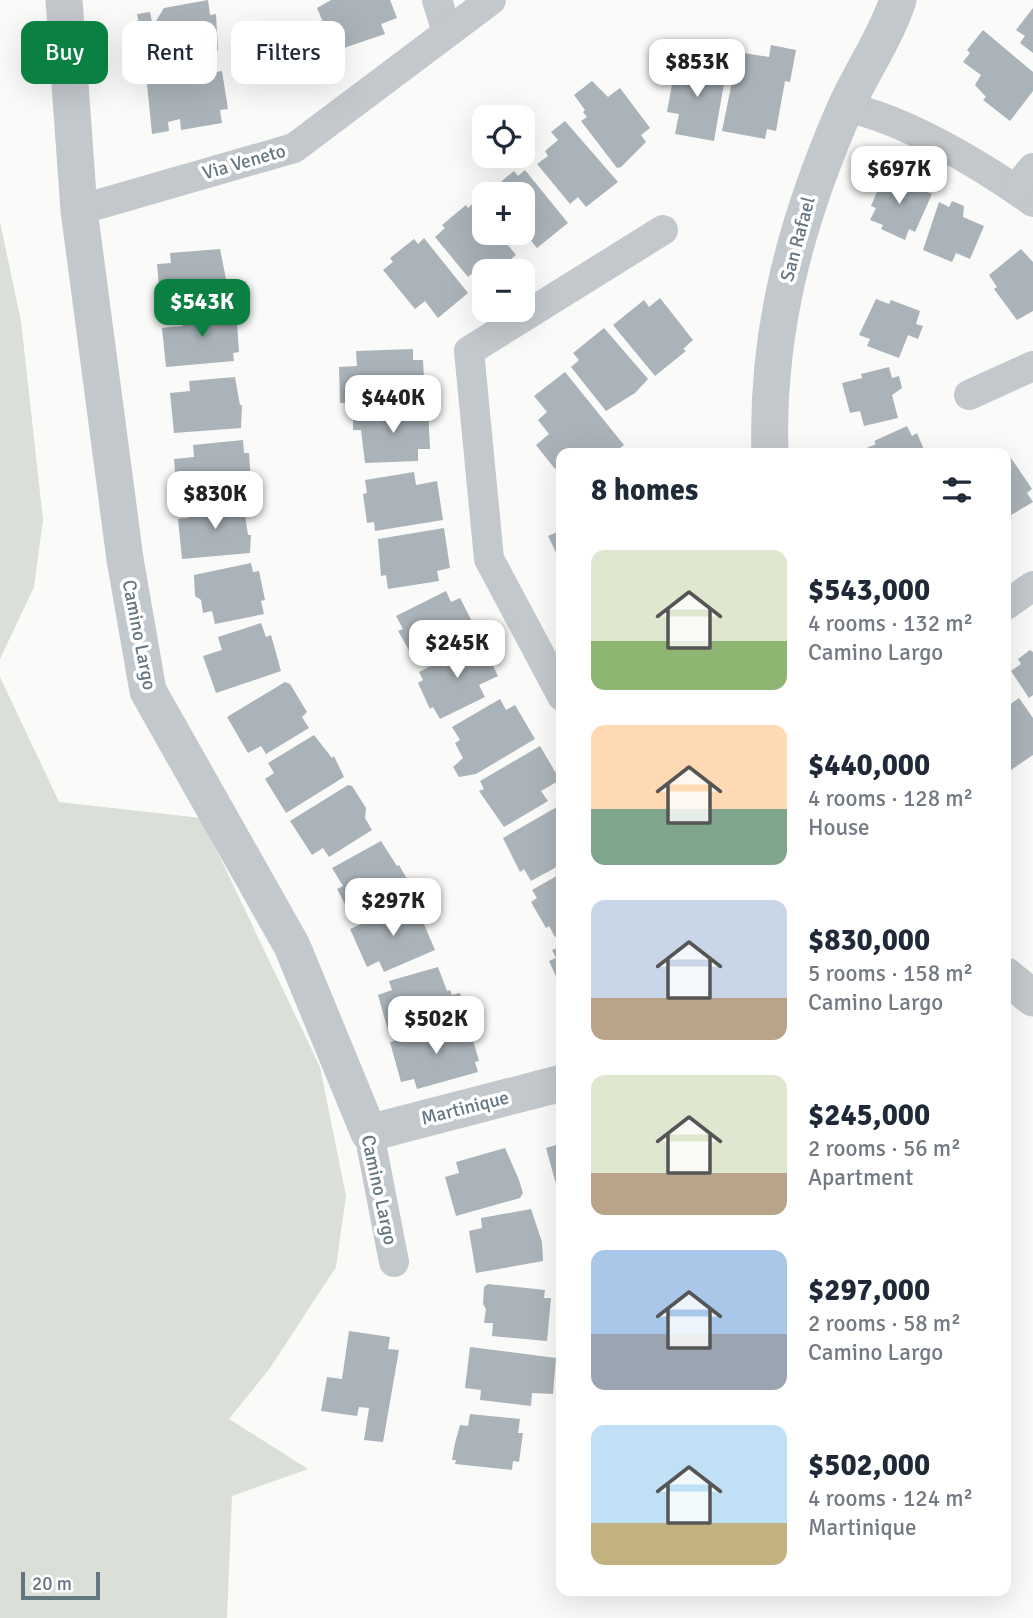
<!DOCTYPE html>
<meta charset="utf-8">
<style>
:root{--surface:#fff;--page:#f6f6f7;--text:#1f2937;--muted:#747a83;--accent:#0b8043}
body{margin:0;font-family:Signika,sans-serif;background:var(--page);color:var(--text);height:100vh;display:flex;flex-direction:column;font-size:26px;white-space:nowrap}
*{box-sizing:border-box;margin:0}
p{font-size:23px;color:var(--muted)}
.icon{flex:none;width:38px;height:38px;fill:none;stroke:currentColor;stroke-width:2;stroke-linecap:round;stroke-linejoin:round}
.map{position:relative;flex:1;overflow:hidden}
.drawer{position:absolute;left:556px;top:448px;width:455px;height:1148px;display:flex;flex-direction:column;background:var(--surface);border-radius:14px;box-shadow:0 7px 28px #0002}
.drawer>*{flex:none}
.hud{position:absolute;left:21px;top:21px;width:430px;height:63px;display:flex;gap:14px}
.tools{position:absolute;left:472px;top:105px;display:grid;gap:14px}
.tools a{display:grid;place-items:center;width:63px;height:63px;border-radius:14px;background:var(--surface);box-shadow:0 7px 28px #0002;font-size:35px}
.scale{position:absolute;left:21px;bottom:18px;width:79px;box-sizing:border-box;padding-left:7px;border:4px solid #657683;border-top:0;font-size:19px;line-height:24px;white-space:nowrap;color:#657683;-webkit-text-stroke:5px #fff;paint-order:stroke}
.price{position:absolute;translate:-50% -60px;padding:0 16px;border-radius:14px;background:#fff;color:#222;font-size:23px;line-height:46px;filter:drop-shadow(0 2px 4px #0008)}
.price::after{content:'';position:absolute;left:50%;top:42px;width:21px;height:16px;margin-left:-10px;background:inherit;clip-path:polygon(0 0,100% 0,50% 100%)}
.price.selected{background:var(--accent);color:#fff}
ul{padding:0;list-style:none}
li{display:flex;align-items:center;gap:21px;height:175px;padding:0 35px}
li span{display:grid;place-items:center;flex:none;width:196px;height:140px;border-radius:14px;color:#555}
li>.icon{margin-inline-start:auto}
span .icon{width:84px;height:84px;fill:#fffc;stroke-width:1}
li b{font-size:30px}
h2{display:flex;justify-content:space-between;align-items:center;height:84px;padding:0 35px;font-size:30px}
.tag{padding:0 24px;border-radius:14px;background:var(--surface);box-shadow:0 7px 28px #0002;font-size:24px;line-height:63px}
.tag.selected{background:var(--accent);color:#fff}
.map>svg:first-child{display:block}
.green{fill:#dadfd7}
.building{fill:#aab3b9}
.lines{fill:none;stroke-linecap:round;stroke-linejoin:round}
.minor{stroke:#c3c8cc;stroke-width:30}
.tertiary{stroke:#c3c8cc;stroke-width:37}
.labels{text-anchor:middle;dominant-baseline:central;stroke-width:7;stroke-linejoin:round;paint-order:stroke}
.street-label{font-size:19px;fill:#657683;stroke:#fff}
</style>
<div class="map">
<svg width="1033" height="1618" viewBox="0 0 1033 1618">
<rect width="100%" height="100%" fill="#fafaf8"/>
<g class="green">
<path d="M0,222l21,99 22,199 -9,67 -34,72z"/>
<path d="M0,677l59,125 142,16 119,249 26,129 -10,71 -66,101 -41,51 79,50 -76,27 -5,122h-227z"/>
</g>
<g class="building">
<path d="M208,0l2,15 6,-1 2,36 -72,12 -9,-48 13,-2 2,10 4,-1 8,-13z"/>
<path d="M331,0h59l7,18 -16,6 4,10 -50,17 -18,-43z"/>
<path d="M1033,8v45l-13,-10 5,-7 -9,-6z"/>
<path d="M983,30l50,42v19l-23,30 -27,-21 3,-3 -11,-12 6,-10 -18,-13 7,-9 -3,-3z"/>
<path d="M771,45l25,5 -6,32 -5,-1 -9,50 -9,-2 -2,10 -43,-8 16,-79 31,5z"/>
<path d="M690,60l28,4 -1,7 9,1 -12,69 -39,-7 4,-20 -12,-2 9,-50 13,2z"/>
<path d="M222,71l6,38 -8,1 2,13 -41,7 -1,-11 -12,3 1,9 -17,3 -5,-50z"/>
<path d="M592,81l16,16 12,-9 30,40 -9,7 5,7 -25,25 -4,1 -36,-47 6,-4 -4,-5 2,-2 -11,-15z"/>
<path d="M565,121l53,61 -32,25 -8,-10 -8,7 -33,-40 11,-8 -3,-5 13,-11 -7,-8z"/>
<path d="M525,170l43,53 -31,25 -14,-17v-37h-29l-3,-4 23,-19 4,5z"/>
<path d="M884,175l13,6 2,-5 13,5 -2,4 22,9 -17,38 -6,-3 -4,11 -24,-11 2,-4 -13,-5 6,-12 -5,-2z"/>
<path d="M952,201l12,5 -1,11 21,9 -14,33 -14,-6 -4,9 -29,-12 16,-48 10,5z"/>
<path d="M473,203l12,14v16h13l18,22 -20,16h-11v10l-9,-11 -8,7 -33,-40 10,-9 -3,-3 24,-20 2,3z"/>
<path d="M424,238l44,55 -30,25 -13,-17 -10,8 -32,-39 10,-8 -3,-4 24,-19 4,5z"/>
<path d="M220,249l10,50 -69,7 -4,-42 14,-1 -1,-10z"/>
<path d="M1021,249l12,13v49l-16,9 -23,-31 3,-2 -8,-12z"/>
<path d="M660,298l33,42 -10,9 3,2 -31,25 -42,-51 31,-25 5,7z"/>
<path d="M876,299l13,5 2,-4 29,11 -4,13 7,2 -5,13 -10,-4 -9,23 -32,-12 3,-7 -11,-4z"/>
<path d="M231,309l1,14h5l2,29 -6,1 1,8 -68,6 -4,-39 21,-2 -1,-12z"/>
<path d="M604,328l44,51 -13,14 -29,18 -35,-44 8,-7 -6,-7z"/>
<path d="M413,349v11h10l2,41 -85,2 -1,-36 18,-1 -1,-15z"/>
<path d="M889,367l3,11 7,-2 3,12 -10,7 6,23 -34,8 -4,-15 -10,2 -8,-30 20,-5 -1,-4z"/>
<path d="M565,372l59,73 -10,8h-31l-3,-4 -5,4h-13v10l-7,6 -19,-24 13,-11 -11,-14 9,-8 -13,-16z"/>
<path d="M235,377l5,28h2l-1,23 -67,5 -4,-40 20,-2 -1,-10z"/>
<path d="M428,408l2,41h-12v12l-53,2 -4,-33h-8v-17z"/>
<path d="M907,426l5,10 5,-3 8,19 -61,1 -2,-3 14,-6 -2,-3z"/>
<path d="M243,440l1,13h5l2,30 -7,1 1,8 -68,6 -3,-39 20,-2 -1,-12z"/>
<path d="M1009,455l23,34 -5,4 6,9 -27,16z"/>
<path d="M414,472l2,13 21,-4 6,39 -68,11 -1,-9 -7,1 -4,-29 4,-1 -2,-13z"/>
<path d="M243,501l5,34h3l-1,18 -68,6 -4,-40 11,-1 -2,-12z"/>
<path d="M444,528l6,40 -13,3 2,10 -51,8 -2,-14 -5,1 -3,-37z"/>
<path d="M562,530v35l-14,-29z"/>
<path d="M251,563l2,9 6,-1 6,29 -4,1 3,13 -49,10 -3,-13 -9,2 -2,-13 -6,-4 -1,-21z"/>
<path d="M446,591l5,11 9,-4 18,35 -61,31 -19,-33 5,-2 -7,-13z"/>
<path d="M261,623l5,14 5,-2 10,36 -65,22 -13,-37 19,-6 -4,-13z"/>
<path d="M481,641l17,35 -19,9 6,12 -45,22 -7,-12 -3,2 -12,-26 5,-3 -4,-8z"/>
<path d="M1030,650l3,2v43l-4,3 -18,-27 10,-7 -3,-5z"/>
<path d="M285,682l5,2 17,28 -5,5 7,11 -43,26 -5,-8 -13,7 -21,-36z"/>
<path d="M1019,698l14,20v37l-25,17 -2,-65z"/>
<path d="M500,699l6,11 9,-5 20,34 -59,35 -17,3 -6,-10 10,-9 -8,-15 5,-3 -8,-13z"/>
<path d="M314,735l18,23 2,-2 10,21 -58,36 -21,-34 9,-6 -6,-10z"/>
<path d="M540,746l20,34 -19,11 7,10 -44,26 -25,-36 5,-2 -4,-8z"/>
<path d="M348,785l4,1 14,22 -1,10 7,12 -43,27 -6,-9 -11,7 -22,-34z"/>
<path d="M562,804v60l-31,17 -7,-12 -4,3 -17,-34z"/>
<path d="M381,841l16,25 2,-1 8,14 -4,2 4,6 -48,26 -6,-11 -7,4 -9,-17 6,-3 -11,-18z"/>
<path d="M562,873v60l-7,4 -6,-11 -3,2 -15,-26 6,-4 -5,-8z"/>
<path d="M414,901l21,49 -51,22 -5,-11 -12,6 -17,-38z"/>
<path d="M562,946v44l-13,-29 7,-3 -4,-8z"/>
<path d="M438,967l9,24 3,-1 2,5 8,-2 5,19 -76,22 -11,-39 14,-5 -3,-9z"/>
<path d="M468,1022l11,39 -4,1 3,10 -61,17 -3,-10 -13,3 -11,-40z"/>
<path d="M562,1143v59h-1l-15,-54z"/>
<path d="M505,1148l14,32 4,13 -3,5 -64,18 -11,-39 14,-4 -3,-11z"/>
<path d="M531,1209l11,33 1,19 -67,12 -7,-42 13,-3 -1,-10z"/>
<path d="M488,1284l57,6 -1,8h7l-4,43 -55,-5 1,-13h-9l2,-14 -3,-5 1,-17z"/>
<path d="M349,1331l41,6 -2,12 11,1 -16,92 -19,-2 5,-32 -10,-1 -2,9 -36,-5 6,-34 15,2z"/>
<path d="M470,1347l86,11 -3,36 -21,-1 -1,13 -51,-6 1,-10 -16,-2z"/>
<path d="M470,1414l50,5 -2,14h5l-4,29 -6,-1 -1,9 -57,-6 1,-4h-4l3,-17 5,-18 8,1z"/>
</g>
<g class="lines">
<g class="minor">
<path d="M437,0l10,32"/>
<path d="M845,107c60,12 138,59 188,95"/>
<path d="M1015,189l18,-21"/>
<path d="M79,210l215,-62 197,-148"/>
<path d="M969,395l64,-29"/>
<path d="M1006,605l27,-19"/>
<path d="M562,696l-73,-137 -20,-208 194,-121"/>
<path d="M369,1133l25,129"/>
</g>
<g class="tertiary">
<path d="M64,0l15,210 46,349 23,132 144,255 77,187 193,-50"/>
<path d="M770,453c-4,-121 26,-232 74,-342 16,-37 41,-72 54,-111"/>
<path d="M1006,976l27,22"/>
</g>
</g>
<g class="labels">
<g class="street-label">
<text transform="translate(244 162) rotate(-16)">Via Veneto</text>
<text transform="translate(798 239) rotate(-75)">San Rafael</text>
<text transform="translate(139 635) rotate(79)">Camino Largo</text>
<text transform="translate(465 1108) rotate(-14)">Martinique</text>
<text transform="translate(379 1190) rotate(78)">Camino Largo</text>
</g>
</g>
</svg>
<div class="tools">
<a><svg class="icon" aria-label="locate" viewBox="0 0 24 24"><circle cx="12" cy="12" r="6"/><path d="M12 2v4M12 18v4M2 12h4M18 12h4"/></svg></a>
<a>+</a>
<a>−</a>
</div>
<div class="scale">20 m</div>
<b class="price" style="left:697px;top:99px">$853K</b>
<b class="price" style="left:899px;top:206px">$697K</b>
<b class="price selected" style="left:202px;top:339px">$543K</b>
<b class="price" style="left:393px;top:435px">$440K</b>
<b class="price" style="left:215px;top:531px">$830K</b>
<b class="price" style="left:457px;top:680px">$245K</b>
<b class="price" style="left:393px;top:938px">$297K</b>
<b class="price" style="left:436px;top:1056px">$502K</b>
<div class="hud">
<a class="tag selected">Buy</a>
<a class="tag">Rent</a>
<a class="tag">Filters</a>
</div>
<section class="drawer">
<h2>8 homes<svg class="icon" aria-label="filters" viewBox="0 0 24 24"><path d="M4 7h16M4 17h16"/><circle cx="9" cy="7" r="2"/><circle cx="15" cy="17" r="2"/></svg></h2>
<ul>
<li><span style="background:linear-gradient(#dfe7d0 65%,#8fb573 0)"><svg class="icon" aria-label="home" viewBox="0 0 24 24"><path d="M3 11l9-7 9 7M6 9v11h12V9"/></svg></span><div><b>$543,000</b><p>4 rooms · 132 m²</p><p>Camino Largo</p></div></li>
<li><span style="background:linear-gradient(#ffd9b3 60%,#7fa58c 0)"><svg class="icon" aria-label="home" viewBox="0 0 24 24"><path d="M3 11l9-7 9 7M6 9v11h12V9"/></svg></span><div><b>$440,000</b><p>4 rooms · 128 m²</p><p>House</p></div></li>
<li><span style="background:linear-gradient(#c9d6e8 70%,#b9a48a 0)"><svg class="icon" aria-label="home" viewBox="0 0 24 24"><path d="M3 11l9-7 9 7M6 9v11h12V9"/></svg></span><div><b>$830,000</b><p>5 rooms · 158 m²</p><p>Camino Largo</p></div></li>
<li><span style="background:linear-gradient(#dfe7d0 70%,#b9a48a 0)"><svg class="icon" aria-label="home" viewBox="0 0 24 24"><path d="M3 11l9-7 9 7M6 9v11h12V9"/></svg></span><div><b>$245,000</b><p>2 rooms · 56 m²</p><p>Apartment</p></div></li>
<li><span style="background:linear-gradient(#a9c7e8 60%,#9aa5b1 0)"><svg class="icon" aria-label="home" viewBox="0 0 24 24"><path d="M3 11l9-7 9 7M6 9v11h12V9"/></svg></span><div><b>$297,000</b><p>2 rooms · 58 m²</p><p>Camino Largo</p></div></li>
<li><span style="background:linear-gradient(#bfe0f5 70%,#c2b280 0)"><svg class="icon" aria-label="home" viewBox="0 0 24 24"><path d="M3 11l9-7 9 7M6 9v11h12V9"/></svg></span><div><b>$502,000</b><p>4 rooms · 124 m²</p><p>Martinique</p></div></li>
</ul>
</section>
</div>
